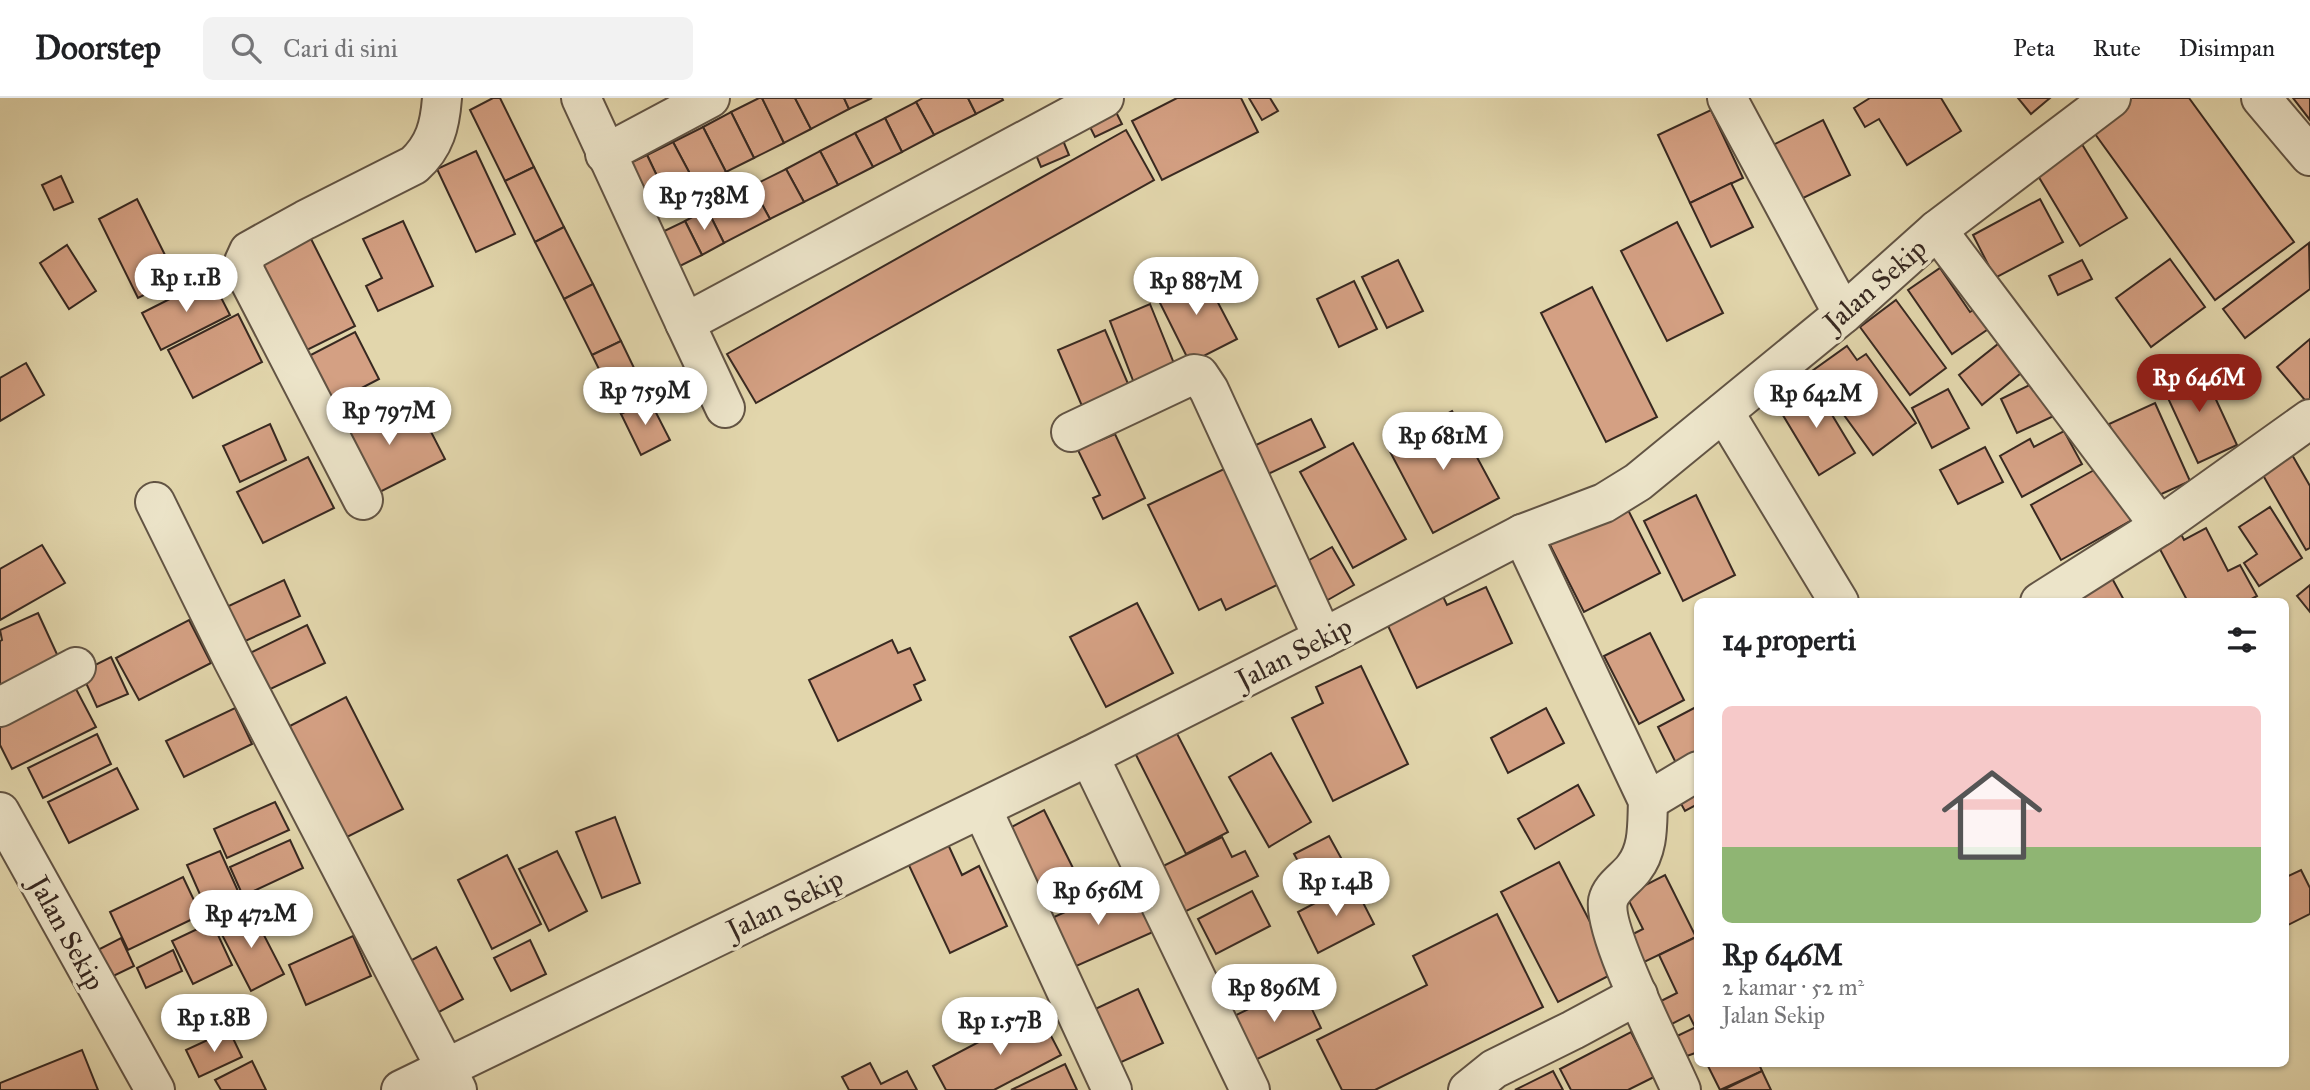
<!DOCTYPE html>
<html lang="id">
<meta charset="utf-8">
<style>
:root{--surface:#fff;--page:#f2f2f2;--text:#202124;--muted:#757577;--line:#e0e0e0;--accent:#8f2418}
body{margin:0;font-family:"IM FELL Great Primer",serif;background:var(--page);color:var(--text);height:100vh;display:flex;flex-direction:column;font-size:26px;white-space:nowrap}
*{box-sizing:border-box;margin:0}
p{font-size:23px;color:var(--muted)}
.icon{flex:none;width:38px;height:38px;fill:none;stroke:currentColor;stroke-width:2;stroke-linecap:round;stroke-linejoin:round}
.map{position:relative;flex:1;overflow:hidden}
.drawer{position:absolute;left:1694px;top:500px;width:595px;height:469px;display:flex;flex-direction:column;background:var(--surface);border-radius:10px;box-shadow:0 2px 5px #0004}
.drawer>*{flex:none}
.price{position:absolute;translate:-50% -60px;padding:0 16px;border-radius:24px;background:#fff;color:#222;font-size:23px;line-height:46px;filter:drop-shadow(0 2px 4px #0008)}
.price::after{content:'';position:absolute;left:50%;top:42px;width:21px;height:16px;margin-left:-10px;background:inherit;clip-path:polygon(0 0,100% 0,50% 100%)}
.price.selected{background:var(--accent);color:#fff}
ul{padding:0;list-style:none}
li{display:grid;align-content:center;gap:14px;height:371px;padding:0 28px}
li+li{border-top:2px solid var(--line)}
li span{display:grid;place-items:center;height:217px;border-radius:10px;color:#555}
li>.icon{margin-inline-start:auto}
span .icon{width:126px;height:126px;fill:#fffc;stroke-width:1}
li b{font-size:30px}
h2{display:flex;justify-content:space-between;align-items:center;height:84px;padding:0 28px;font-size:30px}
header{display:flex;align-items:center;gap:42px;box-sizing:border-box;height:98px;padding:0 35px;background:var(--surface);border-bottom:2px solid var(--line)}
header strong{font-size:33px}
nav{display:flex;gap:38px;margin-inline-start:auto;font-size:24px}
.search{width:490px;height:63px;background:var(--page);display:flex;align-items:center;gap:18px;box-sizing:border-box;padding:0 24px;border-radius:10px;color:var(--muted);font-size:26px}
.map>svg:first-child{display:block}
.building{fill:#d4a083;stroke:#382921;stroke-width:2}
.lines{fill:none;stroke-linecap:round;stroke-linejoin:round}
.minor-casing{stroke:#625444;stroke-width:42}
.minor{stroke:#ece4c9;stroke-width:38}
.labels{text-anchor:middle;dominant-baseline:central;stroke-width:7;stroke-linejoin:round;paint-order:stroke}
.street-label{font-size:28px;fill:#382921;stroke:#ece4c9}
</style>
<header>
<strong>Doorstep</strong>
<div class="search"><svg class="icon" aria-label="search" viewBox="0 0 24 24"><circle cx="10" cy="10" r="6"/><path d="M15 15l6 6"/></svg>Cari di sini</div>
<nav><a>Peta</a><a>Rute</a><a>Disimpan</a></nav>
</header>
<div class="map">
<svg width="2310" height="992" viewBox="0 0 2310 992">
<rect width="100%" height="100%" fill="#e2d6ac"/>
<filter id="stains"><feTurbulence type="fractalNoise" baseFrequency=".00286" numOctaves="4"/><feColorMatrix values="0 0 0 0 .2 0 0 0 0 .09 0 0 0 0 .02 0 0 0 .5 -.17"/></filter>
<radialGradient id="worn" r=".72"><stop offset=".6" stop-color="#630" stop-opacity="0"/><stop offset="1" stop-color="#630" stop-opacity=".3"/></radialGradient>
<g class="building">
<path d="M493,0h7l34,69 -29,14 -35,-71z"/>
<path d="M759,0h3l22,45 -30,15 -23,-46z"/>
<path d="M762,0h33l16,31 -27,14z"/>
<path d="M795,0h49l5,11 -38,20z"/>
<path d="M844,0h28l-23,11z"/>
<path d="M923,0h45l8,16 -42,21 -18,-33z"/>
<path d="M968,0h34l1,2 -27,14z"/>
<path d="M1177,0h64l17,34 -96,48 -30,-59z"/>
<path d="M1249,0h21l8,13 -16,9z"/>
<path d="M1870,0h71l20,33 -54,34 -28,-46 -14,8 -11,-19z"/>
<path d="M2018,0h32l-19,16z"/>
<path d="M2129,0h60l105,144 -79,58 -125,-173z"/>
<path d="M2293,0h17v22z"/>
<path d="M916,4l18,33 -32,17 -17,-34z"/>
<path d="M1114,10l8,16 -27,13 -8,-16z"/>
<path d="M1711,12l32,68 -53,25 -32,-68z"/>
<path d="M731,14l23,46 -28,14 -23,-45z"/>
<path d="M885,20l17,34 -29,15 -18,-34z"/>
<path d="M1823,22l27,55 -59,29 -26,-55z"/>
<path d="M703,29l23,45 -29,15 -24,-45z"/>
<path d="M1126,32l28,50 -398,223 -29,-49z"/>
<path d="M855,35l18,34 -35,18 -18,-34z"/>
<path d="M1062,40l7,17 -28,12 -7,-17z"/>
<path d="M2080,43l47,77 -47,28 -46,-77z"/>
<path d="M673,44l24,45 -28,14 -22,-46z"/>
<path d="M476,53l39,83 -39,18 -39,-83z"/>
<path d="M820,53l18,34 -34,17 -18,-33z"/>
<path d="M647,57l22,46 -22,11 -23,-46z"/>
<path d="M534,69l30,60 -29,15 -30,-61z"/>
<path d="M786,71l18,33 -34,17 -18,-33z"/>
<path d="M61,78l12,26 -19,8 -12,-25z"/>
<path d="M1731,85l22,44 -42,20 -21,-44z"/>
<path d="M752,88l18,33 -46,24 -17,-34z"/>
<path d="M137,101l40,80 -39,19 -39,-79z"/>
<path d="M2040,101l23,43 -68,36 -22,-43z"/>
<path d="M707,111l17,34 -22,12 -17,-34z"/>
<path d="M403,123l30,65 -55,25 -12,-25 16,-8 -19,-39z"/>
<path d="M685,123l17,34 -28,14 -18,-34z"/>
<path d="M1677,124l46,91 -56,28 -46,-90z"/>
<path d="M564,129l29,57 -29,15 -29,-57z"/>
<path d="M306,131l49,97 -58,29 -49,-97z"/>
<path d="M2309,145l1,46 -65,49 -22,-29z"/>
<path d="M67,147l29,46 -27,18 -29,-46z"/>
<path d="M2170,161l35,48 -54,40 -35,-49z"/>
<path d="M1398,162l25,51 -36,17 -25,-51z"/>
<path d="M2082,162l10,19 -34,16 -9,-19z"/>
<path d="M1940,170l30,44 14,-9 13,20 -45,31 -44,-64z"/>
<path d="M1202,174l35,67 -47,24 -34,-68z"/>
<path d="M211,180l19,37 -69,35 -19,-37z"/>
<path d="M1354,183l23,48 -38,18 -22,-48z"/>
<path d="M593,186l28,57 -29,14 -28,-56z"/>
<path d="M1592,189l65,130 -51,25 -65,-129z"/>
<path d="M1896,202l50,68 -36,27 -50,-68z"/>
<path d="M1150,206l25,62 -41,17 -24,-62z"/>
<path d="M238,216l24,48 -69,36 -25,-48z"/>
<path d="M1105,232l27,63 -47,20 -27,-63z"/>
<path d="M355,234l24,47 -50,26 -24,-47z"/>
<path d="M2310,241v67l-33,-39z"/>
<path d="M2003,242l23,29 -44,36 -23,-30z"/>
<path d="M621,243l28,58 -28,15 -29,-59z"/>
<path d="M1847,248l10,14 9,-6 50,69 -43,32 -61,-84z"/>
<path d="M26,265l18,32 -44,26v-43z"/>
<path d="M2200,267l37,80 -39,18 -37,-80z"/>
<path d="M2042,281l16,35 -41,19 -16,-34z"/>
<path d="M1814,287l41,68 -36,22 -41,-68z"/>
<path d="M1948,291l21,39 -37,20 -20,-40z"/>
<path d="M412,297l33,64 -79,40 -33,-64z"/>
<path d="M649,301l21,41 -29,15 -20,-41z"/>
<path d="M2155,305l35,78 -46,21 -35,-78z"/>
<path d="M1452,313l47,87 -66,35 -46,-87z"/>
<path d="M1311,321l14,28 -57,27 -14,-28z"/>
<path d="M270,326l16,36 -46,22 -17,-36z"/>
<path d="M1093,330l6,13 16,-7 30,64 -42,21 -10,-21 7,-3 -28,-57z"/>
<path d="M2064,333l18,33 -60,33 -22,-41 30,-17 4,8z"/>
<path d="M1353,345l53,96 -53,29 -53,-96z"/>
<path d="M1985,349l18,35 -45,22 -18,-34z"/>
<path d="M2291,355l19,33v62l-4,2 -46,-80z"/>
<path d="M308,359l26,51 -71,35 -26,-51z"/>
<path d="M1224,371l55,115 -53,26 -5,-11 -22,11 -51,-105z"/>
<path d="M2096,371l7,13 13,-8 23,42 -78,44 -30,-55z"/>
<path d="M1696,397l39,80 -52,26 -39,-80z"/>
<path d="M1623,402l37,73 -76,39 -37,-73z"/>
<path d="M2270,409l32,51 -43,28 -15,-23 13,-9 -18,-27z"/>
<path d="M2177,428l7,14 22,-12 22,43 12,-6 17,31 -11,6h-58l-34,-64z"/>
<path d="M42,447l23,38 -65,37v-51z"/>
<path d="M1332,449l22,38 -28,16 -22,-38z"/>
<path d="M2108,473l17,31h-52z"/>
<path d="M284,482l16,36 -68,31 -16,-35z"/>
<path d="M2310,487v27l-13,-16z"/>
<path d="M1438,488l9,19 39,-18 26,56 -95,45 -35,-75z"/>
<path d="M1137,505l36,70 -67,34 -36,-70z"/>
<path d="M38,515l29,63 -67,30v-65l2,-1 -2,-10z"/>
<path d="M189,522l22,43 -72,37 -23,-42z"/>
<path d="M307,527l18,38 -65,31 -18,-37z"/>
<path d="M1650,535l34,67 -45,24 -35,-68z"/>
<path d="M892,542l6,13 12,-5 15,32 -11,5 7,15 -83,41 -29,-61z"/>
<path d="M111,559l17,37 -31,13 -16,-35z"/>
<path d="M1361,568l47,98 -75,37 -41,-83 31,-15 -7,-16z"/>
<path d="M76,591l20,38 -84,42 -12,-24v-18z"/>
<path d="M346,599l57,112 -62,31 -57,-111z"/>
<path d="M1698,608v48l-21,11 -19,-38z"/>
<path d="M235,610l17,36 -68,33 -18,-36z"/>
<path d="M1546,610l18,35 -56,30 -17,-35z"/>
<path d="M1172,626l56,108 -42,22 -55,-109z"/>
<path d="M97,636l14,30 -68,34 -15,-30z"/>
<path d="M1271,655l40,69 -42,25 -40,-70z"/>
<path d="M117,670l21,41 -69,34 -21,-41z"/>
<path d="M1698,681v25l-13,7 -11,-20z"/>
<path d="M1578,687l16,30 -59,34 -17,-30z"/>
<path d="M275,704l14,28 -62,28 -13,-29z"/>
<path d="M1044,712l38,76 -39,21 -39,-76z"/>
<path d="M615,719l25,66 -38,15 -26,-66z"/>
<path d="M1329,738l22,40 -34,19 -23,-41z"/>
<path d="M1222,739l10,20 13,-6 13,25 -84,41 -23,-45z"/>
<path d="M290,742l13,28 -60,28 -13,-29z"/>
<path d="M946,742l16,35 17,-9 28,60 -57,27 -44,-94z"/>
<path d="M220,753l22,49 -33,15 -22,-50z"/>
<path d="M557,753l30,60 -38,20 -30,-62z"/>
<path d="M507,757l34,69 -49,25 -34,-69z"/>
<path d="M1559,764l57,110 -58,30 -57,-110z"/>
<path d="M2301,772l9,18v26l-24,12v-49z"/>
<path d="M1665,777l31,62 -56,27 -13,-27 16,-8 -17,-34z"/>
<path d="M183,779l18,38 -73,35 -18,-38z"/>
<path d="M1131,784l22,50 -88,39 -22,-49z"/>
<path d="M1353,785l21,41 -56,29 -20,-41z"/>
<path d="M1252,793l18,35 -54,28 -18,-35z"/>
<path d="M251,812l33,64 -33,17 -33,-64z"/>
<path d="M1497,816l46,93 -168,83h-33l-25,-50 110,-55 -14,-29z"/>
<path d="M212,824l20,43 -39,19 -21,-43z"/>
<path d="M353,838l18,40 -65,29 -17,-40z"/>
<path d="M1696,839l2,89 -3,1 -6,-12 -19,10 -11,-23 18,-9 -18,-38z"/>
<path d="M121,840l13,28 -31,15 -13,-27z"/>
<path d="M530,842l16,34 -35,17 -17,-33z"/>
<path d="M436,849l27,52 -39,21 -27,-52z"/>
<path d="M173,852l9,21 -36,17 -9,-20z"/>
<path d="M1300,886l21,44 -72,35 -21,-44z"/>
<path d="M1138,891l25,54 -46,21 -24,-54z"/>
<path d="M1038,913l23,44 -67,35h-48l-13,-24z"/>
<path d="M1698,928v26l-11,4 -10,-20z"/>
<path d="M229,932l13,27 -43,20 -13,-27z"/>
<path d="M1631,934l23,45 -26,13h-57l-11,-21z"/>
<path d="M82,952l16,40h-98v-7z"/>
<path d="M252,963l14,29h-45l-6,-10z"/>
<path d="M870,965l11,21 26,-13 10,19h-68l-7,-13z"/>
<path d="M1065,966l12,26h-66z"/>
<path d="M1707,966h52l3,7 -42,19z"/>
<path d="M1553,973l10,19h-48z"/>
<path d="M1762,973l9,19h-48z"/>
</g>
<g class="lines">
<g class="minor-casing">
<g id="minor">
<path d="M581,0l104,225 419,-225"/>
<path d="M1727,0l116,216"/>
<path d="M2261,0l49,58"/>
<path d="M605,56l105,-56"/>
<path d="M1937,132l223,296"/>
<path d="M685,225l40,85"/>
<path d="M1724,314l115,190"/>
<path d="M1071,334l123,-58 5,1 10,15 114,248"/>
<path d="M363,402l-118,-228 -1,-10 5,-11 56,-31 109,-55c21,-19 26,-40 28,-67"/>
<path d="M155,404l78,158 224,430"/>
<path d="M1522,436l126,267c-1,23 1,48 -14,67 -8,11 -23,19 -26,33 -6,31 58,154 73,189"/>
<path d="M2040,504l120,-76 150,-107"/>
<path d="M0,609l76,-40"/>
<path d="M1089,658l161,334"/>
<path d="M1648,703l50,-30"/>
<path d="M982,711l130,281"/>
<path d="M0,714l155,278"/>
<path d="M401,992l688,-334 234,-118 199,-104 82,-31 34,-21 205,-168 94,-84 174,-132"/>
<path d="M1468,992l26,-21 79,-39 65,-35"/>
</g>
</g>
<use href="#minor" class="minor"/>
</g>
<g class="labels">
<g class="street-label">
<text transform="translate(1875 187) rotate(-41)">Jalan Sekip</text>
<text transform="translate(1294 555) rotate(-27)">Jalan Sekip</text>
<text transform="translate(785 806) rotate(-26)">Jalan Sekip</text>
<text transform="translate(67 835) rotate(61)">Jalan Sekip</text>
</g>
</g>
<rect width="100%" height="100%" filter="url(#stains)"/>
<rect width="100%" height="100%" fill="url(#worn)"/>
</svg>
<b class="price" style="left:704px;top:134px">Rp 738M</b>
<b class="price" style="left:186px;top:216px">Rp 1.1B</b>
<b class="price" style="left:1196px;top:219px">Rp 887M</b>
<b class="price selected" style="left:2199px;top:316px">Rp 646M</b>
<b class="price" style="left:645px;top:329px">Rp 759M</b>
<b class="price" style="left:1816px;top:332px">Rp 642M</b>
<b class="price" style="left:389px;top:349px">Rp 797M</b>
<b class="price" style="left:1443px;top:374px">Rp 681M</b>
<b class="price" style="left:1336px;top:820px">Rp 1.4B</b>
<b class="price" style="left:1098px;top:829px">Rp 656M</b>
<b class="price" style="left:251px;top:852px">Rp 472M</b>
<b class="price" style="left:1274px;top:926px">Rp 896M</b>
<b class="price" style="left:214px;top:956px">Rp 1.8B</b>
<b class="price" style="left:1000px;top:959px">Rp 1.57B</b>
<section class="drawer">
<h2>14 properti<svg class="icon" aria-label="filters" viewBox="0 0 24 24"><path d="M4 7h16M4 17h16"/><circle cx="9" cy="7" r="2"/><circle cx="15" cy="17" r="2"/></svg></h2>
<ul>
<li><span style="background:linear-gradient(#f6c9c9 65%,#8fb573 0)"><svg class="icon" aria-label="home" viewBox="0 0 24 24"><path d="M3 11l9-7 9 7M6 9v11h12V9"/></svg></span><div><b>Rp 646M</b><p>2 kamar · 52 m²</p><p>Jalan Sekip</p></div></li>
</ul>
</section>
</div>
